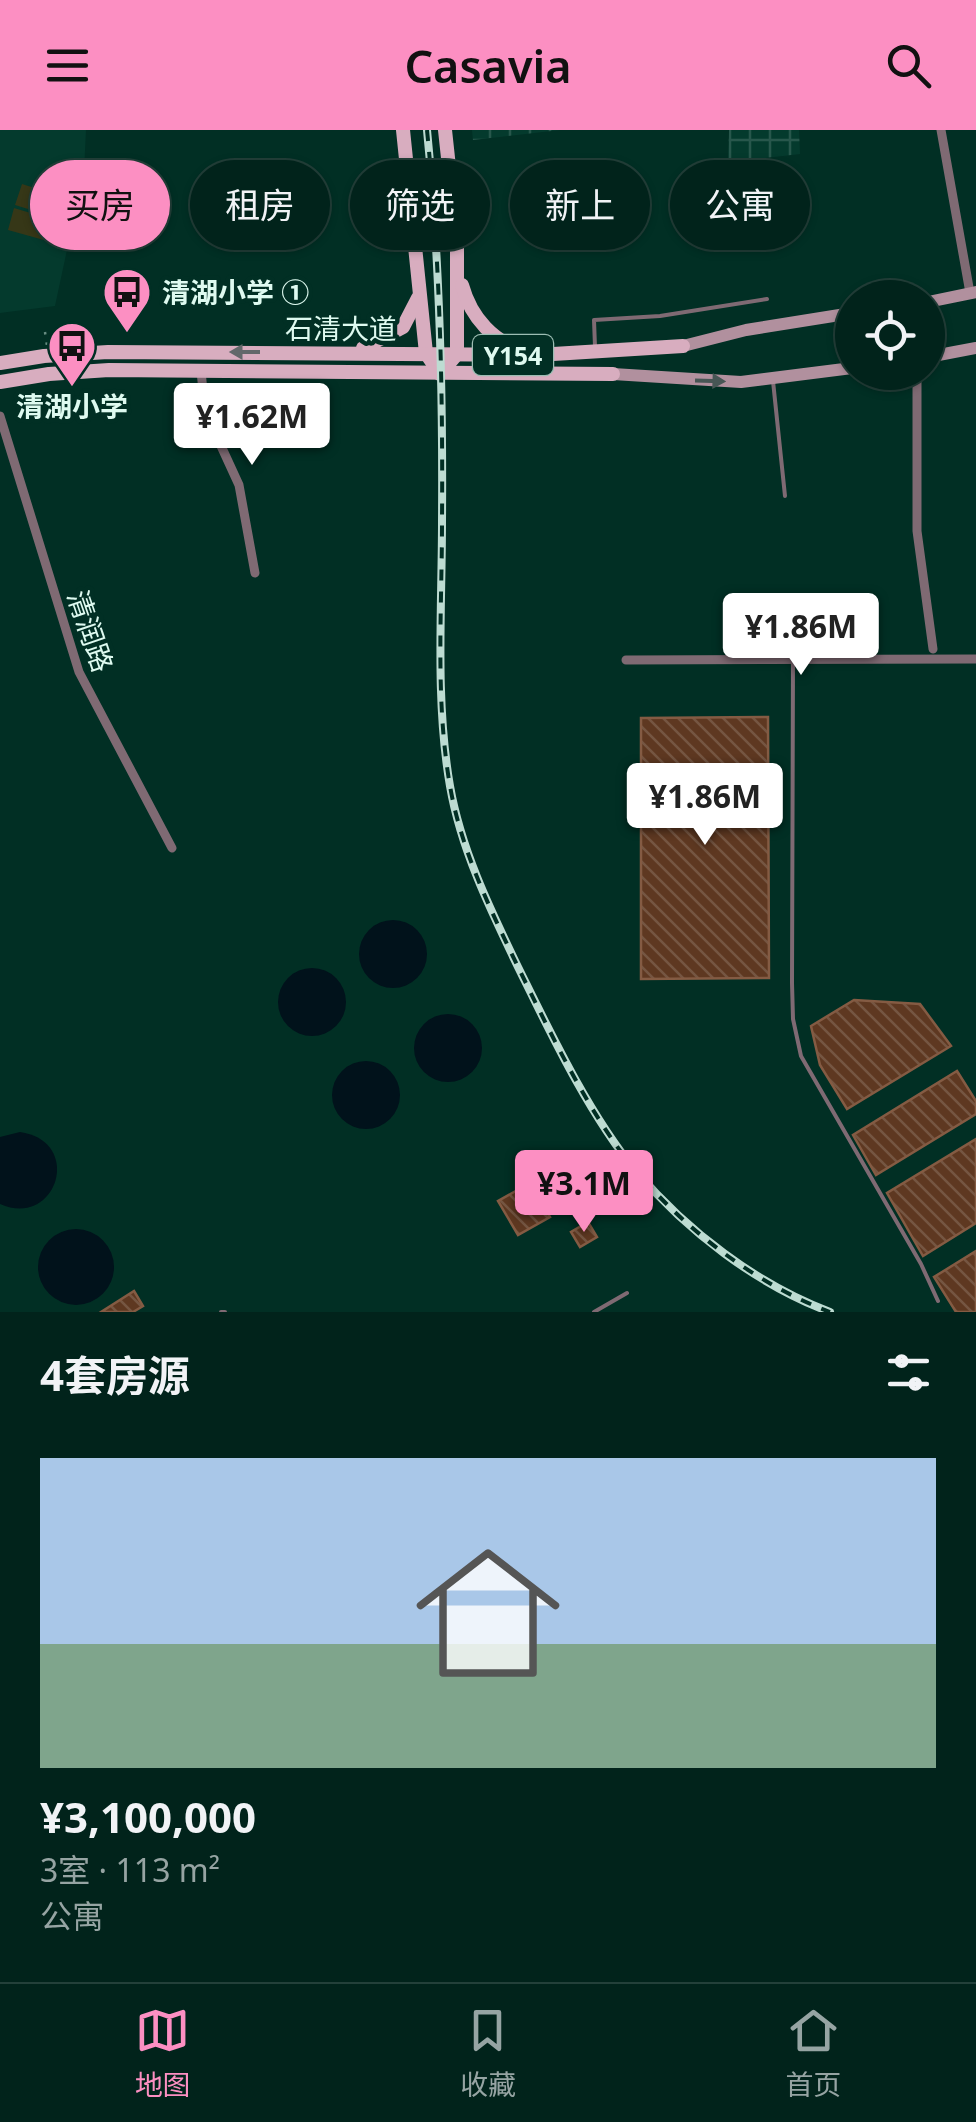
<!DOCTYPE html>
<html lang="zh">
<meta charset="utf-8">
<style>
:root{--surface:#01231b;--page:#0f2f28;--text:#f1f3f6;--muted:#96a4a3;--line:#23403a;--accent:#fc8fc2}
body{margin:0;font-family:"Noto Sans","Noto Sans SC",sans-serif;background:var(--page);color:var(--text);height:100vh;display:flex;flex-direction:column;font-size:38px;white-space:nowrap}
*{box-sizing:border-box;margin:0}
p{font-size:32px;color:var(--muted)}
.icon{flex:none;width:55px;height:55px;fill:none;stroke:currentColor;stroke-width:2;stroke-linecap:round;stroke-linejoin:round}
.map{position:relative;height:1182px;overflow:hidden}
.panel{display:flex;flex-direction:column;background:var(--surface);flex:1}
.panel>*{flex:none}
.banner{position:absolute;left:30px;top:30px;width:918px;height:90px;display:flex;gap:20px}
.tools{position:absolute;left:835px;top:150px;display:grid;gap:20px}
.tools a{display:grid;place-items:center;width:110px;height:110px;border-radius:50%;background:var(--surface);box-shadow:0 2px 8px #0004,0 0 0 2px var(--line);font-size:50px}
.price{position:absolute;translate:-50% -85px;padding:0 22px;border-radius:10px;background:#fff;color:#222;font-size:32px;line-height:65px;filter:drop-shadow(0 2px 5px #0008)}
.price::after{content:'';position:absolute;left:50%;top:60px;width:30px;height:22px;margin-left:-15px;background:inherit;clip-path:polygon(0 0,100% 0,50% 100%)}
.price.selected{background:var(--accent);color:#111}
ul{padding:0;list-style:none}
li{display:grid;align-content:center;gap:20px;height:530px;padding:0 40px}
li span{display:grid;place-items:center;height:310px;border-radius:0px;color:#555}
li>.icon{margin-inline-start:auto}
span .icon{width:180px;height:180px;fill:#fffc;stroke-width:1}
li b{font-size:42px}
h2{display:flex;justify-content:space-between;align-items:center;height:120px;padding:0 40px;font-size:42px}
.pill{padding:0 35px;border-radius:45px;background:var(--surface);box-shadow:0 2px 8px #0004,0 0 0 2px var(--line);font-size:35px;line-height:90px}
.pill.selected{background:var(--accent);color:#111}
header{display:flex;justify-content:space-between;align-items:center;height:130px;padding:0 40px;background:var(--accent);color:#111;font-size:45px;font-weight:600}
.tabs{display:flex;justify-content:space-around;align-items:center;height:140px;border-top:2px solid var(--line);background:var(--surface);font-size:28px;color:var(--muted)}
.tabs a{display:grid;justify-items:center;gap:5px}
.tabs .selected{color:var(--accent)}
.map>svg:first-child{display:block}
.built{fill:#043a2d}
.industrial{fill:url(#industrial-grid)}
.pitch{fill:#363717}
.water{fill:#01121b}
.building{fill:url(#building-back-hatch);stroke:#845b43;stroke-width:2.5}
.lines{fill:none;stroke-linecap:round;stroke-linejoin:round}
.path{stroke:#678d82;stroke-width:2.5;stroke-dasharray:2.5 8;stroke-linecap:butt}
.service{stroke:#7f6a73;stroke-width:4}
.minor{stroke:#7f6a73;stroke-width:9}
.secondary{stroke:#b1909e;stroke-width:12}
.primary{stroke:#d8adbf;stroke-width:14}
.rail-casing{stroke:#bddcd2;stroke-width:8}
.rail{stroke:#012f24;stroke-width:4;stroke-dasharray:11;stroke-linecap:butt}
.oneway{fill:#62686a}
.oneway2{fill:#475655}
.labels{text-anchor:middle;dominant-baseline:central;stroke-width:9;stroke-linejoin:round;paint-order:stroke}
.shield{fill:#012f24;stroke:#9cbdb3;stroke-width:2.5}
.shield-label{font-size:25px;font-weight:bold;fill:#defaf0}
.poi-label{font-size:28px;font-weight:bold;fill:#defaf0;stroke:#012f24;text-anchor:start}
.street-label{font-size:28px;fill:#defaf0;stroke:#012f24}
</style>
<header><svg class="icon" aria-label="menu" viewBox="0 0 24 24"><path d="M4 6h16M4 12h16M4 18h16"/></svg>Casavia<svg class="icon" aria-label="search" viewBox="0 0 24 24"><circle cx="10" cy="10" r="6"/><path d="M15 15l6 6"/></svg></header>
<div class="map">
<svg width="976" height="1182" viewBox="0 0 976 1182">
<defs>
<pattern id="industrial-grid" width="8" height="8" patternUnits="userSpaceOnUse" patternTransform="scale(2.5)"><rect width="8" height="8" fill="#043a2d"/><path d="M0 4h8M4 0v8" fill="none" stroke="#28574c"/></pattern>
<pattern id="building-back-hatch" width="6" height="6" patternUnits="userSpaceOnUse" patternTransform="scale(2.5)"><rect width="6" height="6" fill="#5e3821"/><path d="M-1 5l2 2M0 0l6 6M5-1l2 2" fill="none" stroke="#755642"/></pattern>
</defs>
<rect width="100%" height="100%" fill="#012f24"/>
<path class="built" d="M0,0h86l-5,105 -11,1 -15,70 -55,7z"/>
<g class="industrial">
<path d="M472,0h88l-87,10z"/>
<path d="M729,0h70l1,24 -72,8z"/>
</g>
<g class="pitch">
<path d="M22,54l41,13 -6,21 -42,-13z"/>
<path d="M14,78l43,13 -6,21 -43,-12z"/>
</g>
<g class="water">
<circle cx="393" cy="824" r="34"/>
<circle cx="312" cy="872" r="34"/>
<circle cx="448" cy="918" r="34"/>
<circle cx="366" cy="965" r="34"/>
<path d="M20,1002c64,9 37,97 -20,72v-67z"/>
<circle cx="76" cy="1137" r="38"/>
</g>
<g class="building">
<path d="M768,587l1,261 -128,1v-261z"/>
<path d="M854,870l66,4 31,42 -104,63 -27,-44 -9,-39z"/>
<path d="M957,941l19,30v13l-100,61 -23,-40z"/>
<path d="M976,1009v84l-53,33 -36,-63z"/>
<path d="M530,1053l20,34 -32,18 -20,-34z"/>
<path d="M588,1092l9,15 -17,10 -9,-15z"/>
<path d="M976,1121v61h-20l-22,-35z"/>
<path d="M134,1161l9,15 -10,6h-32z"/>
</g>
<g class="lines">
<path class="path" d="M45,202l2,14"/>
<g class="service">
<path d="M595,217l-1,-27 66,-4 107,-17"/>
<path d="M773,251l12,115"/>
<path d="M793,529l-1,324 1,36 8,37 120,208 17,37"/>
<path d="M221,1182h4"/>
<path d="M594,1182l33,-19"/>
</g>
<g class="minor">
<path d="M941,0l29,163"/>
<path d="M201,241l4,40 34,74 16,88"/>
<path d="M917,242v159l16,118"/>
<path d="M0,286l79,256 93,176"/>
<path d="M626,530l350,-1"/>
</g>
<g class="secondary">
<path d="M928,172l48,-10"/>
<path d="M683,216l63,-16 106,-17"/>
<path d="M928,227l48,-9"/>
<path d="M613,244l128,8 111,-14"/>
</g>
<g class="primary">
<path d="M403,0l23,223 14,21 17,-20v-113l-12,-111"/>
<path d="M462,155c9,33 32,58 65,67"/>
<path d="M363,218l40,-21 15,-29"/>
<path d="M0,233l44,-7 64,-4 429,3 146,-9"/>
<path d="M0,252l49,-8 60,-4 504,4"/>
</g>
<g class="rail-casing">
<path id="rail" d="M427,0c13,131 16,261 15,392 0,87 -7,178 8,264 11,64 41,125 69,183 32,65 71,147 117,202 51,60 120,113 194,141"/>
</g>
<use href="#rail" class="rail"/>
</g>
<defs><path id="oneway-solid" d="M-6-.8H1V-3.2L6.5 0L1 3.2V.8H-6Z" transform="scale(2.5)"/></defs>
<use class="oneway" href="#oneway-solid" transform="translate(245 222) rotate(-180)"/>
<use class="oneway2" href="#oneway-solid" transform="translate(710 251) rotate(2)"/>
<defs>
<g id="bus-pin" transform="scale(2.5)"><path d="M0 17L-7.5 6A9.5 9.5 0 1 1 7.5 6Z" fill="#fc8fc2" stroke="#012f24"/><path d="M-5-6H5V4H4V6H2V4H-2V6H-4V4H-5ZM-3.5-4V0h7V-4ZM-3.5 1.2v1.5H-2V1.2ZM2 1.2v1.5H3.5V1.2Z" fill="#111"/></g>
</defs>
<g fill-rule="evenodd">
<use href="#bus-pin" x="127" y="162"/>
<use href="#bus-pin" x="72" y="216"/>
</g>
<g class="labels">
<rect class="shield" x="473" y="205" width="80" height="40" rx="8"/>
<g class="shield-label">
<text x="513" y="225">Y154</text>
</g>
<g class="poi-label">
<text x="162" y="162">清湖小学 ①</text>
<text x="72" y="276" text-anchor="middle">清湖小学</text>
</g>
<g class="street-label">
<text x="341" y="198">石清大道</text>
<text transform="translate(91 501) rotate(71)">清润路</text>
</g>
</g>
</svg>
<div class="tools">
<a><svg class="icon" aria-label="locate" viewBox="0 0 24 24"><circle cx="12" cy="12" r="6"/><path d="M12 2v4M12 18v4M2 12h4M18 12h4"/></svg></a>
</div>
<b class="price" style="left:252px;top:338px">¥1.62M</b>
<b class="price" style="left:801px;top:548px">¥1.86M</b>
<b class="price" style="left:705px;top:718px">¥1.86M</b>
<b class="price selected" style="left:584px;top:1105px">¥3.1M</b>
<div class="banner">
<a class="pill selected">买房</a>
<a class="pill">租房</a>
<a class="pill">筛选</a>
<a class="pill">新上</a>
<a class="pill">公寓</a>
</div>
</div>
<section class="panel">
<h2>4套房源<svg class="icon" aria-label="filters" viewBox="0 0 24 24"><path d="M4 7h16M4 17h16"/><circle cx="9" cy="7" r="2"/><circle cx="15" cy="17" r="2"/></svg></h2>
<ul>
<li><span style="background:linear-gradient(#a9c7e8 60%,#7fa58c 0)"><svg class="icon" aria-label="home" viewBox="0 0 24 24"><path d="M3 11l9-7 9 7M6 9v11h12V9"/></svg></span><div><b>¥3,100,000</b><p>3室 · 113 m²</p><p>公寓</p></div></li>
</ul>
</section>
<nav class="tabs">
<a class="selected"><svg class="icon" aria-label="map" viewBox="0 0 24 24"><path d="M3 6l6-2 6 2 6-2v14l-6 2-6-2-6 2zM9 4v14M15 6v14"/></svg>地图</a>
<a><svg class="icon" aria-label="saved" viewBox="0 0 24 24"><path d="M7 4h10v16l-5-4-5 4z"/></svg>收藏</a>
<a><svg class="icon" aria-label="home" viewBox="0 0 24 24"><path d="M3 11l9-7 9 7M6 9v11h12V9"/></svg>首页</a>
</nav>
